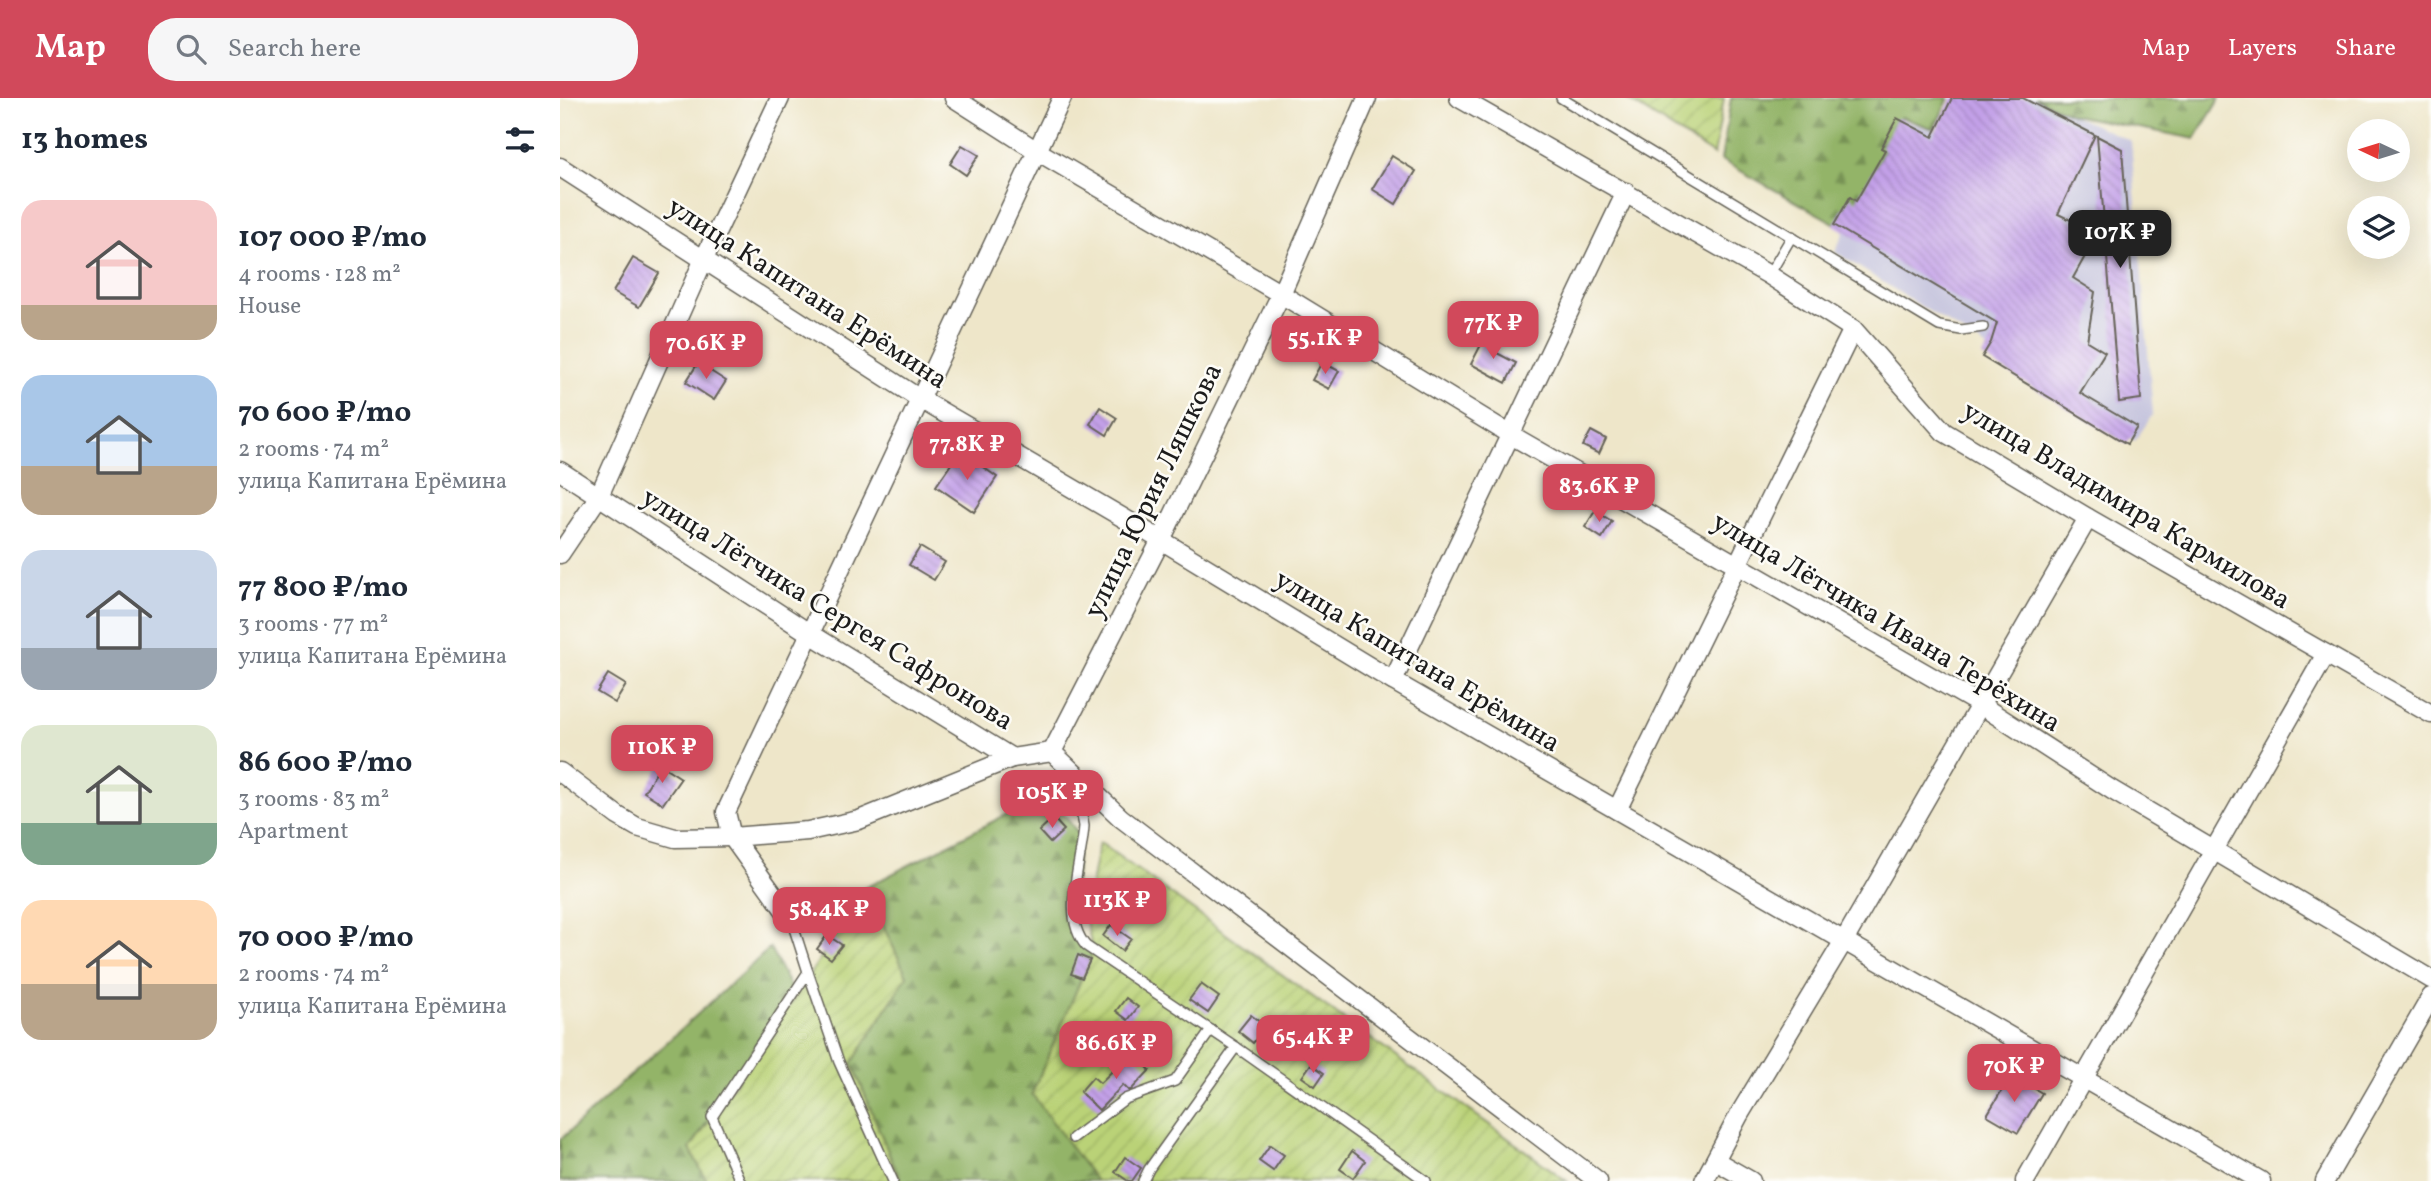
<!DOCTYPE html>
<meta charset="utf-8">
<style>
:root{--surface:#fff;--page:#f6f6f7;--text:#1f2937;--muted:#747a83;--accent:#d1495b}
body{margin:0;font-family:Vollkorn,serif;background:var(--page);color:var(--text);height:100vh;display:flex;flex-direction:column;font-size:26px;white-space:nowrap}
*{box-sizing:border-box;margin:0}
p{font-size:23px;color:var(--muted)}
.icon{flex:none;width:38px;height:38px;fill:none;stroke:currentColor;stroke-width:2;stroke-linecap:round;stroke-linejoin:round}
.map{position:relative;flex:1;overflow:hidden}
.panel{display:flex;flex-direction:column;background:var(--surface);width:560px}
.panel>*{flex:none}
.needle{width:46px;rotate:274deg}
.tools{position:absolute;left:1787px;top:21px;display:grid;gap:14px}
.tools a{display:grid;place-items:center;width:63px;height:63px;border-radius:50%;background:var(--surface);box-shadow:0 7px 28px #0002;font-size:35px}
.price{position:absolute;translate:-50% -60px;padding:0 16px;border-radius:14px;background:var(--accent);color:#fff;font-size:23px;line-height:46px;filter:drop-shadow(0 2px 4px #0008)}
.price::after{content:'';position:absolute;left:50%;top:42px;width:21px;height:16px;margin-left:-10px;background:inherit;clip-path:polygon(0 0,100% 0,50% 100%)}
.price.on{background:#222;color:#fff}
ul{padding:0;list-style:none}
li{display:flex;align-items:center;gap:21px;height:175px;padding:0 21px}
li span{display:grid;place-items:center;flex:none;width:196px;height:140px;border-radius:21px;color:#555}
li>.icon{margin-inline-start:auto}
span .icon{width:84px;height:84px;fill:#fffc;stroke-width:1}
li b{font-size:30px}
h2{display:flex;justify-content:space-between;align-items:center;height:84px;padding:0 21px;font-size:30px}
header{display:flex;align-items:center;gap:42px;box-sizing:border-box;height:98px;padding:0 35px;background:var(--accent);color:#fff}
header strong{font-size:33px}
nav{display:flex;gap:38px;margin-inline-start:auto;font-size:24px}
.search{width:490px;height:63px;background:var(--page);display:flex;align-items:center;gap:18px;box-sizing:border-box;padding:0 24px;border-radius:28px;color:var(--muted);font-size:26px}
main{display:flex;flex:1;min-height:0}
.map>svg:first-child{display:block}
.industrial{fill:#c2c1dc}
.forest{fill:url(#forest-firs);stroke:#586842;stroke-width:2}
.garden{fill:url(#garden-furrows);stroke:#6b774a;stroke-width:2}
.building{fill:url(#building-back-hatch)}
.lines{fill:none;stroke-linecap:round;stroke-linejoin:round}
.service-casing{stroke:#666359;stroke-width:12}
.minor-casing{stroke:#666359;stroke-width:21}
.service{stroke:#fff;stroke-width:9}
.minor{stroke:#fff;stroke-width:18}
.labels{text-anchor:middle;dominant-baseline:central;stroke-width:5;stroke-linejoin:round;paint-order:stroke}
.street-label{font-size:28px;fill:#1c1c1c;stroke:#fdfcf7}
</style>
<header>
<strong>Map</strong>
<div class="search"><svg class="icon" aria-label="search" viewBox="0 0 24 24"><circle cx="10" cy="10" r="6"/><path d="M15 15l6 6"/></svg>Search here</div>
<nav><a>Map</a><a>Layers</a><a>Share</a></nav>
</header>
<main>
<section class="panel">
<h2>13 homes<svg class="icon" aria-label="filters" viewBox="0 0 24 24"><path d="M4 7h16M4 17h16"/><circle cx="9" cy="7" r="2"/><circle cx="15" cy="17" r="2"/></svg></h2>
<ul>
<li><span style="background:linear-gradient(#f6c9c9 75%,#b9a48a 0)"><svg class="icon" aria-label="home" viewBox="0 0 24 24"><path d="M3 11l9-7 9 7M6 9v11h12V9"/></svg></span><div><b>107 000 ₽/mo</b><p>4 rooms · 128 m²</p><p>House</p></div></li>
<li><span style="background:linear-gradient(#a9c7e8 65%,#b9a48a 0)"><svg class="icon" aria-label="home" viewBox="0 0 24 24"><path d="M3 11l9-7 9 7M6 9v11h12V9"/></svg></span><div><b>70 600 ₽/mo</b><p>2 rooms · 74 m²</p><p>улица Капитана Ерёмина</p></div></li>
<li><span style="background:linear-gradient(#c9d6e8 70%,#9aa5b1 0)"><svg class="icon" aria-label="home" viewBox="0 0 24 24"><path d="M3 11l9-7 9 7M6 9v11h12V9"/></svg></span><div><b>77 800 ₽/mo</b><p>3 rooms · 77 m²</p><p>улица Капитана Ерёмина</p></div></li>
<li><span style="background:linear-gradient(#dfe7d0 70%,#7fa58c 0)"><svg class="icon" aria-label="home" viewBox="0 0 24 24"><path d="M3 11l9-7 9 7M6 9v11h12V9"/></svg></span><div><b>86 600 ₽/mo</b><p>3 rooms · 83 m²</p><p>Apartment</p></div></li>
<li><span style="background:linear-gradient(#ffd9b3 60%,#b9a48a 0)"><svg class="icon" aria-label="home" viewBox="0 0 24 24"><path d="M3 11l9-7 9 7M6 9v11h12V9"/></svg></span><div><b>70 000 ₽/mo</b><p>2 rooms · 74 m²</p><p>улица Капитана Ерёмина</p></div></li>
</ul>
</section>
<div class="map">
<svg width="1871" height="1083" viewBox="0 0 1871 1083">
<defs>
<pattern id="forest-firs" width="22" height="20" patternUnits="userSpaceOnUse" patternTransform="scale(1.75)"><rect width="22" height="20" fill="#93b468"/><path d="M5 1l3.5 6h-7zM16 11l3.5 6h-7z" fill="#779255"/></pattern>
<pattern id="garden-furrows" width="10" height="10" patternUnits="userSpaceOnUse" patternTransform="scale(1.75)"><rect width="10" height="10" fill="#bad277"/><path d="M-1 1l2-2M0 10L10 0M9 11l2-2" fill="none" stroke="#9fb466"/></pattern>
<pattern id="building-back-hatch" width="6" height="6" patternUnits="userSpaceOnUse" patternTransform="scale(1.75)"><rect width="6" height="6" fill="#c3a0e8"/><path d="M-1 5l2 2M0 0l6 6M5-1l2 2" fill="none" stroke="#a789c6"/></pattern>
</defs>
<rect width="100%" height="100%" fill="#fdfcf7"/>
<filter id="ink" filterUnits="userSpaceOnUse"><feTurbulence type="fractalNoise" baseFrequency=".0143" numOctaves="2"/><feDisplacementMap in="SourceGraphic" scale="14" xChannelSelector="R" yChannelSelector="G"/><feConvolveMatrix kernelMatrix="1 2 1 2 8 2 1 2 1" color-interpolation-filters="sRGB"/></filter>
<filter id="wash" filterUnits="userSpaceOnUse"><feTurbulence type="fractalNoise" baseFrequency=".00686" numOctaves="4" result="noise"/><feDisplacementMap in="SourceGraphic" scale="28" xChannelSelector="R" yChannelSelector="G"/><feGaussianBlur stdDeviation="1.57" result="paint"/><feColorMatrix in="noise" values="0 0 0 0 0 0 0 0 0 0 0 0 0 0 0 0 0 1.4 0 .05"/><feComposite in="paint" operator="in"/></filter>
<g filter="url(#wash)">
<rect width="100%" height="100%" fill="#eee6c9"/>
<path class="industrial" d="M1392,0h81l98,43 22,273 -18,27 -300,-189 27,-61 18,-31 17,-42 39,13z"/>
<g class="forest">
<path d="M1171,0h218l-15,31 -33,-12 -56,112 -124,-69z"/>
<path d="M1475,0h185l-25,41 -122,-24z"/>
<path d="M470,704l33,11 15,20 -4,94 19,25 -61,141 64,88h-196l-48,-118 55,-87 -42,-88z"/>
<path d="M210,850l21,41 -101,160 17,32h-147v-41z"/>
</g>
<g class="garden">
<path d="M1065,0h99l-10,57z"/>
<path d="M539,744l468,339h-471l-64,-87 61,-142 -8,-36z"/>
<path d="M305,790l42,88 -55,87 48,118h-193l-17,-32 120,-175z"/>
</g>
<g id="blocks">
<g class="building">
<path d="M1392,0h71l72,37 -37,79 40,19 -25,45 22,14 -8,49 18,11 -25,41 57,34 -10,17 -145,-87 9,-15 6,-19 -163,-98 16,-28 6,4 29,-51 -4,-2 16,-30 36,19z"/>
<path d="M1537,38l25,13 19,250 -22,3z"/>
<path d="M402,47l17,10 -13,20 -16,-11z"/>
<path d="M832,58l24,15 -20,33 -24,-15z"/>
<path d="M73,160l26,15 -20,34 -26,-15z"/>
<path d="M925,239l14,7 -4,8 21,11 -10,20 -35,-19z"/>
<path d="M762,264l17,9 -10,18 -17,-9z"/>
<path d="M138,265l28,18 -12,19 -28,-18z"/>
<path d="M540,309l17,11 -10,17 -17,-11z"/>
<path d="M1031,333l15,8 -7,15 -16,-8z"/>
<path d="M400,353l37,26 -23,35 -38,-26z"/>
<path d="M1035,413l17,10 -10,17 -17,-11z"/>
<path d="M360,449l25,15 -11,18 -25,-15z"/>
<path d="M48,576l18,11 -11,18 -18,-11z"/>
<path d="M101,667l20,13 -18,26 -19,-12z"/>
<path d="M493,720l11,12 -14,13 -11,-12z"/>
<path d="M535,797l17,13 -9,13 -17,-13z"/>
<path d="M551,827l20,14 -9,12 -19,-15z"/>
<path d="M267,837l15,10 -11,14 -14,-10z"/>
<path d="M518,857l12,5 -8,18 -11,-4z"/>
<path d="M641,886l18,13 -11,16 -19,-13z"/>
<path d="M566,900l12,9 -10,13 -12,-9z"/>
<path d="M691,917l15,12 -13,16 -15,-12z"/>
<path d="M572,954l18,18 -19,20h-3l-5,-5 -24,25 -19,-18 13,-15 7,6z"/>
<path d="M751,966l13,9 -9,13 -13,-9z"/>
<path d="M1451,977l31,18 -24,40 -31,-18z"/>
<path d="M710,1047l14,10 -11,16 -14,-10z"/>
<path d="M792,1053l13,10 -12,17 -13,-9z"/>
<path d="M565,1059l16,11 -9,13h-4l-13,-9z"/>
</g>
</g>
</g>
<g filter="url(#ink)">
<use href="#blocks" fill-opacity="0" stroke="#666359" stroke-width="2"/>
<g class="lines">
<g class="service-casing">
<g id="service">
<path d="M1001,0l378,228 22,4 22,-3"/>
<path d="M1209,177l23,-39"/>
<path d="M512,676c1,20 9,33 12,52 -2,37 -24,90 2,120l150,101 190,134"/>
<path d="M248,874l31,90 54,119"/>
<path d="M513,1040l52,-39 50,-18 36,-51"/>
<path d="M180,1083l-28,-64 96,-145 -17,-53"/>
<path d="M583,1083l6,-12 87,-122"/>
</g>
</g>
<g class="minor-casing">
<g id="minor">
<path d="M394,0l83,53 244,143 230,141 468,269 133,86 319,189"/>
<path d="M899,0l310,177 84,54 91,103 144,86 343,196"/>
<path d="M0,69l360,232 241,141 232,141 868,500"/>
<path d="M0,373l249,162 203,125 40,-6 69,66 477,363"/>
<path d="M0,456l39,-58 105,-237 76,-161"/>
<path d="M833,583l233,-489"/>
<path d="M492,654l109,-212 120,-246 86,-196"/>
<path d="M0,674l58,44 19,11 38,11 57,-1 76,-6 51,-11 153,-62"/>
<path d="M1057,712l236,-481"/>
<path d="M231,821l-59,-82 -6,-25 336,-714"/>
<path d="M1156,1063l35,20"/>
<path d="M1144,1083l35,-66 106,-176 243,-421"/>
<path d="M1465,1083l301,-527"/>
<path d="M1765,1083l106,-184"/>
</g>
</g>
<use href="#service" class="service"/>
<use href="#minor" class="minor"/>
</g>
</g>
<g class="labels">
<g class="street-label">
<text transform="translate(247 196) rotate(33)">улица Капитана Ерёмина</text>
<text transform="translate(594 393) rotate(-64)">улица Юрия Ляшкова</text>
<text transform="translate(1566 408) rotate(31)">улица Владимира Кармилова</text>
<text transform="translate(267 512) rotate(32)">улица Лётчика Сергея Сафронова</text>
<text transform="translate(1326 525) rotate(31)">улица Лётчика Ивана Терёхина</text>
<text transform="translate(857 564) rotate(31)">улица Капитана Ерёмина</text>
</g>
</g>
</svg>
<div class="tools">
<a><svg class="needle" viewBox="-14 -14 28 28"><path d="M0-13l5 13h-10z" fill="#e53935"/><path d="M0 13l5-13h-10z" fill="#747a83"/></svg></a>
<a><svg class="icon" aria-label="layers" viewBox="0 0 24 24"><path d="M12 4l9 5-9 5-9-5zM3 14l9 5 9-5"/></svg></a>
</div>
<b class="price on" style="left:1560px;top:172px">107K ₽</b>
<b class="price" style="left:933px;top:263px">77K ₽</b>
<b class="price" style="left:765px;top:278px">55.1K ₽</b>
<b class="price" style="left:146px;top:283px">70.6K ₽</b>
<b class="price" style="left:407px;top:384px">77.8K ₽</b>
<b class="price" style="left:1039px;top:426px">83.6K ₽</b>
<b class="price" style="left:102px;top:687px">110K ₽</b>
<b class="price" style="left:492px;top:732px">105K ₽</b>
<b class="price" style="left:557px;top:840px">113K ₽</b>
<b class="price" style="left:269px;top:849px">58.4K ₽</b>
<b class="price" style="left:753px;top:977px">65.4K ₽</b>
<b class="price" style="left:556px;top:983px">86.6K ₽</b>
<b class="price" style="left:1454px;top:1006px">70K ₽</b>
</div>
</main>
